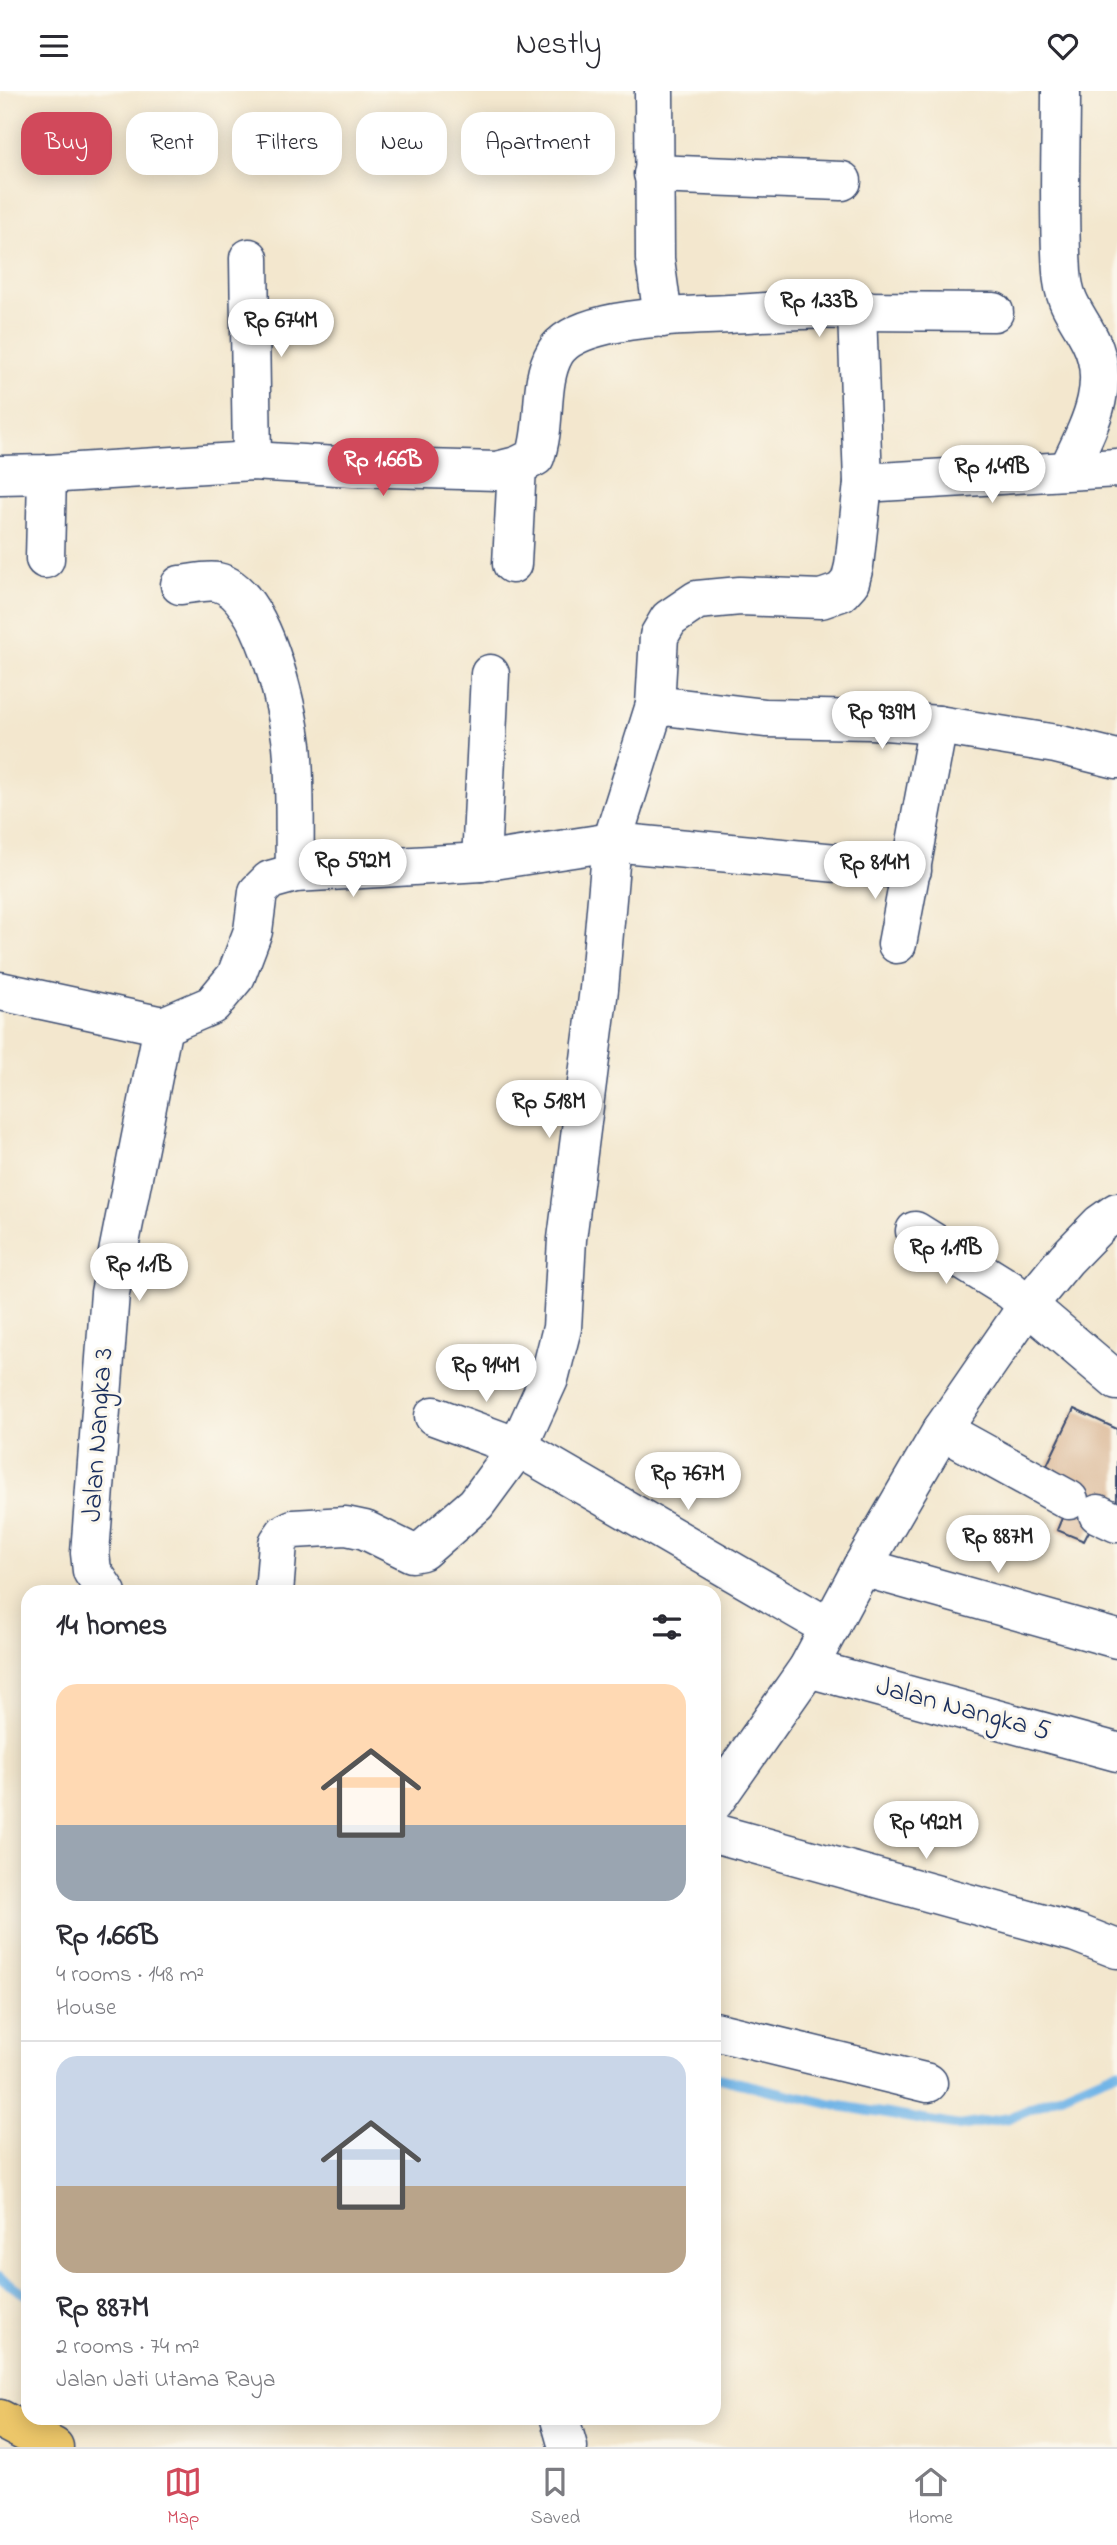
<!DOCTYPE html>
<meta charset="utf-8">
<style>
:root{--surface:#fff;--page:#f2f2f3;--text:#2b2b33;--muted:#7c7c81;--line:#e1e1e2;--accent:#d1495b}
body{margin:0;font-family:"Indie Flower",sans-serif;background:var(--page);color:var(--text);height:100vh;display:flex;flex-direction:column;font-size:26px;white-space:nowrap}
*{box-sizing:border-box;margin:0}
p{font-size:23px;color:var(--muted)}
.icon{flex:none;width:38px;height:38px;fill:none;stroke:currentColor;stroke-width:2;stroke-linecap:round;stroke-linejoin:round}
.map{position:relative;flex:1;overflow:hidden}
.panel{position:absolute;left:21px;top:1494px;width:700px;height:840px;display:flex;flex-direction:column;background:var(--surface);border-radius:21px;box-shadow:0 4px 18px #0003}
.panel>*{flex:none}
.banner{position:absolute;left:21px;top:21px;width:700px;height:63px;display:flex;gap:14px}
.price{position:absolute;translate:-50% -60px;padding:0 16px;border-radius:24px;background:#fff;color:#222;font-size:23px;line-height:46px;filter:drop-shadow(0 2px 4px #0008)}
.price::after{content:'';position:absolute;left:50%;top:42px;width:21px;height:16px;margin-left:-10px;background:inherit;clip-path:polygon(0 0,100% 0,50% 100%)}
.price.on{background:var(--accent);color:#fff}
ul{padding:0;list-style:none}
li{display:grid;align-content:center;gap:14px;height:371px;padding:0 35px}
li+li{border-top:2px solid var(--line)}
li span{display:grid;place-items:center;height:217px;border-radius:21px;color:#555}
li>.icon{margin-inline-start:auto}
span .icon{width:126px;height:126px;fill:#fffc;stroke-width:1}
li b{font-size:30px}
h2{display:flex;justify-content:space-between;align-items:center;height:84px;padding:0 35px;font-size:30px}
.pill{padding:0 24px;border-radius:21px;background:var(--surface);box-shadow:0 4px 18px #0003;font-size:24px;line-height:63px}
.pill.on{background:var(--accent);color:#fff}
header{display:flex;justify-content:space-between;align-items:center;height:91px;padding:0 35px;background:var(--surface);font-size:32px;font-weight:600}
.menu{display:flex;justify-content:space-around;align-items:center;height:98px;border-top:2px solid var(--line);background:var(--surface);font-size:19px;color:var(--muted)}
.menu a{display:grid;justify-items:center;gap:4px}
.menu .on{color:var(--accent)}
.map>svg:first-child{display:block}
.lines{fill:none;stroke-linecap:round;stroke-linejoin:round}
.stream{stroke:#72b5e7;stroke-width:10}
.building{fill:#d6ae89}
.minor-casing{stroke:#3b4b6f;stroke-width:41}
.major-casing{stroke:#3b4b6f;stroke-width:41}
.minor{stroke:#fff;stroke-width:38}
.major{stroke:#ecc669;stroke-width:38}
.labels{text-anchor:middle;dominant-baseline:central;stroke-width:6;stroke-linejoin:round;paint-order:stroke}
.street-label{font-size:28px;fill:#1b2f5e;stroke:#fbf7ec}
</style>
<header><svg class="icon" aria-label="menu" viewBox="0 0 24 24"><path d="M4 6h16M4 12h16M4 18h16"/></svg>Nestly<svg class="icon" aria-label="heart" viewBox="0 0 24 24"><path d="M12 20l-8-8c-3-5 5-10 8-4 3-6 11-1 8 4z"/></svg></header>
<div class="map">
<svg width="1117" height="2356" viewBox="0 0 1117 2356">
<rect width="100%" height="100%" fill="#fbf7ec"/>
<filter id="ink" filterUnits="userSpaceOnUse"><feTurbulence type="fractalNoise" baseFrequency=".0143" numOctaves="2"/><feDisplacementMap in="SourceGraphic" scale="14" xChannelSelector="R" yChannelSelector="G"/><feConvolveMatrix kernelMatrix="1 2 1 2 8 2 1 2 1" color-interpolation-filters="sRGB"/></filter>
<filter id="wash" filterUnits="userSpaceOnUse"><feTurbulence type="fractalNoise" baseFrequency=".00686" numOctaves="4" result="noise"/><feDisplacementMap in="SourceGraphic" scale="28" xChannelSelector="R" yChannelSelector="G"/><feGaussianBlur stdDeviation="1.57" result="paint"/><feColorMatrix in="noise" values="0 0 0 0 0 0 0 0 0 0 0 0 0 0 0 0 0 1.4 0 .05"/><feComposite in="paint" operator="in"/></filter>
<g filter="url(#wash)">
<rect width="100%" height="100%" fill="#f3e7ce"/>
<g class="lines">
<g class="stream">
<path d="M714,1986l120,28 125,21 50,-8 108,-47"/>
<path d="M0,2187l28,18"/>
</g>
</g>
<g id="blocks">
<path class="building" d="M1074,1318l43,20v81l-15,-4 -18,35 -27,-11 19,-46 -29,-19z"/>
</g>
</g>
<g filter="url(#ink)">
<use href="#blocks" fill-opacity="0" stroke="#3b4b6f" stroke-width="2"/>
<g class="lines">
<g class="minor-casing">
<g id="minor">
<path d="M654,0l1,168 8,59"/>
<path d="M1061,0c0,60 -3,121 1,181 2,32 15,42 28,68 23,45 -2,88 -22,130"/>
<path d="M653,83l189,7"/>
<path d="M249,167l3,203"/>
<path d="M857,220l137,1"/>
<path d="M0,384l47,-1 205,-13 102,6 143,4 20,-5 18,-9c12,-32 3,-75 20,-104 9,-16 34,-24 51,-28 40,-9 82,-9 123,-11 43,-2 85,-7 128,-3l6,172 -9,83 -4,16 -9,10 -20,7 -81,-3 -43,4 -28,19 -10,17 -4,69 -43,137 -13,147 -32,250 -5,89 -13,51 -31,68 -42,57 -54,47 -10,2 -47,-23 -19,-4 -53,3 -8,4 -7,10 -4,50"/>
<path d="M863,392l254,-15"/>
<path d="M45,468l2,-85"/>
<path d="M512,473l5,-98"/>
<path d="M180,494c11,-1 27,-5 37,-3 46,9 70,124 75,163 4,42 2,86 3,128"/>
<path d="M655,614l110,13 107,2 66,5 118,19 61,15"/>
<path d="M481,771l9,-188"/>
<path d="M897,853l41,-219"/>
<path d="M0,900l163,35 49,-21 24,-29 17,-45 5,-39 12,-12 25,-7 186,-11 131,-20 300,28"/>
<path d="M915,1140l95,59 107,91"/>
<path d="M434,1325l84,31 312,181"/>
<path d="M942,1339l127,70"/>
<path d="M1098,1423l19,9"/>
<path d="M862,1476l255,72"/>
<path d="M107,1502l-15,-22 -2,-18 20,-260 53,-267"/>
<path d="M808,1577l309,84"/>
<path d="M714,1711l94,-134 54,-101 80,-137 86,-125 38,-46 34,-35 17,-12"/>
<path d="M714,1742l362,100 41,16"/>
<path d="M714,1940l214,52"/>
<path d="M560,2328l8,28"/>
</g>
</g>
<g class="major-casing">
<path id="major" d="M0,2328l54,28"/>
</g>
<use href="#minor" class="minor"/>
<use href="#major" class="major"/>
</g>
</g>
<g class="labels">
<g class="street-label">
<text transform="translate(99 1344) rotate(-86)">Jalan Nangka 3</text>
<text transform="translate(963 1619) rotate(15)">Jalan Nangka 5</text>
</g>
</g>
</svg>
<b class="price" style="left:819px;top:248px">Rp 1.33B</b>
<b class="price" style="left:281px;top:268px">Rp 674M</b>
<b class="price on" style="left:383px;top:407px">Rp 1.66B</b>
<b class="price" style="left:992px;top:414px">Rp 1.49B</b>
<b class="price" style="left:882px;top:660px">Rp 939M</b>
<b class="price" style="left:353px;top:808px">Rp 592M</b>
<b class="price" style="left:875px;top:810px">Rp 814M</b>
<b class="price" style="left:549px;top:1049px">Rp 518M</b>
<b class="price" style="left:946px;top:1195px">Rp 1.19B</b>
<b class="price" style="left:139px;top:1212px">Rp 1.1B</b>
<b class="price" style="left:486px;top:1313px">Rp 914M</b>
<b class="price" style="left:688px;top:1421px">Rp 767M</b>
<b class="price" style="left:998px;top:1484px">Rp 887M</b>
<b class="price" style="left:926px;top:1770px">Rp 492M</b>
<div class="banner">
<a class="pill on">Buy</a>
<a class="pill">Rent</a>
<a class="pill">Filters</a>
<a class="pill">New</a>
<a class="pill">Apartment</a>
</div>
<section class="panel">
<h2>14 homes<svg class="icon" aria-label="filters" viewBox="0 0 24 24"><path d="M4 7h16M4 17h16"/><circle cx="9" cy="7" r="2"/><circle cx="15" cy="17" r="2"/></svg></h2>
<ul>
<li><span style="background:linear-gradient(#ffd9b3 65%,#9aa5b1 0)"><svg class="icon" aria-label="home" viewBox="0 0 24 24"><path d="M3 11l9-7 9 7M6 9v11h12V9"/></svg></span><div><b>Rp 1.66B</b><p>4 rooms · 148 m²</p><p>House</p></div></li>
<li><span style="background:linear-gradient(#c9d6e8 60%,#b9a48a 0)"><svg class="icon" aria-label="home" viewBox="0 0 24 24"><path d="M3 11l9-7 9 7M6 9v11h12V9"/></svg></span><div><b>Rp 887M</b><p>2 rooms · 74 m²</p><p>Jalan Jati Utama Raya</p></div></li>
</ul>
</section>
</div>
<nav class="menu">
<a class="on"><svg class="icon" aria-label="map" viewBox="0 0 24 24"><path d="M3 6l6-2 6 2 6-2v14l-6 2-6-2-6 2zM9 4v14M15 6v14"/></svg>Map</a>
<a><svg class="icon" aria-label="saved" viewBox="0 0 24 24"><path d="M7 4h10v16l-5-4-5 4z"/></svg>Saved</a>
<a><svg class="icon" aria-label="home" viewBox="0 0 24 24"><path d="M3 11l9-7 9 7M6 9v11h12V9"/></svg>Home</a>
</nav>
